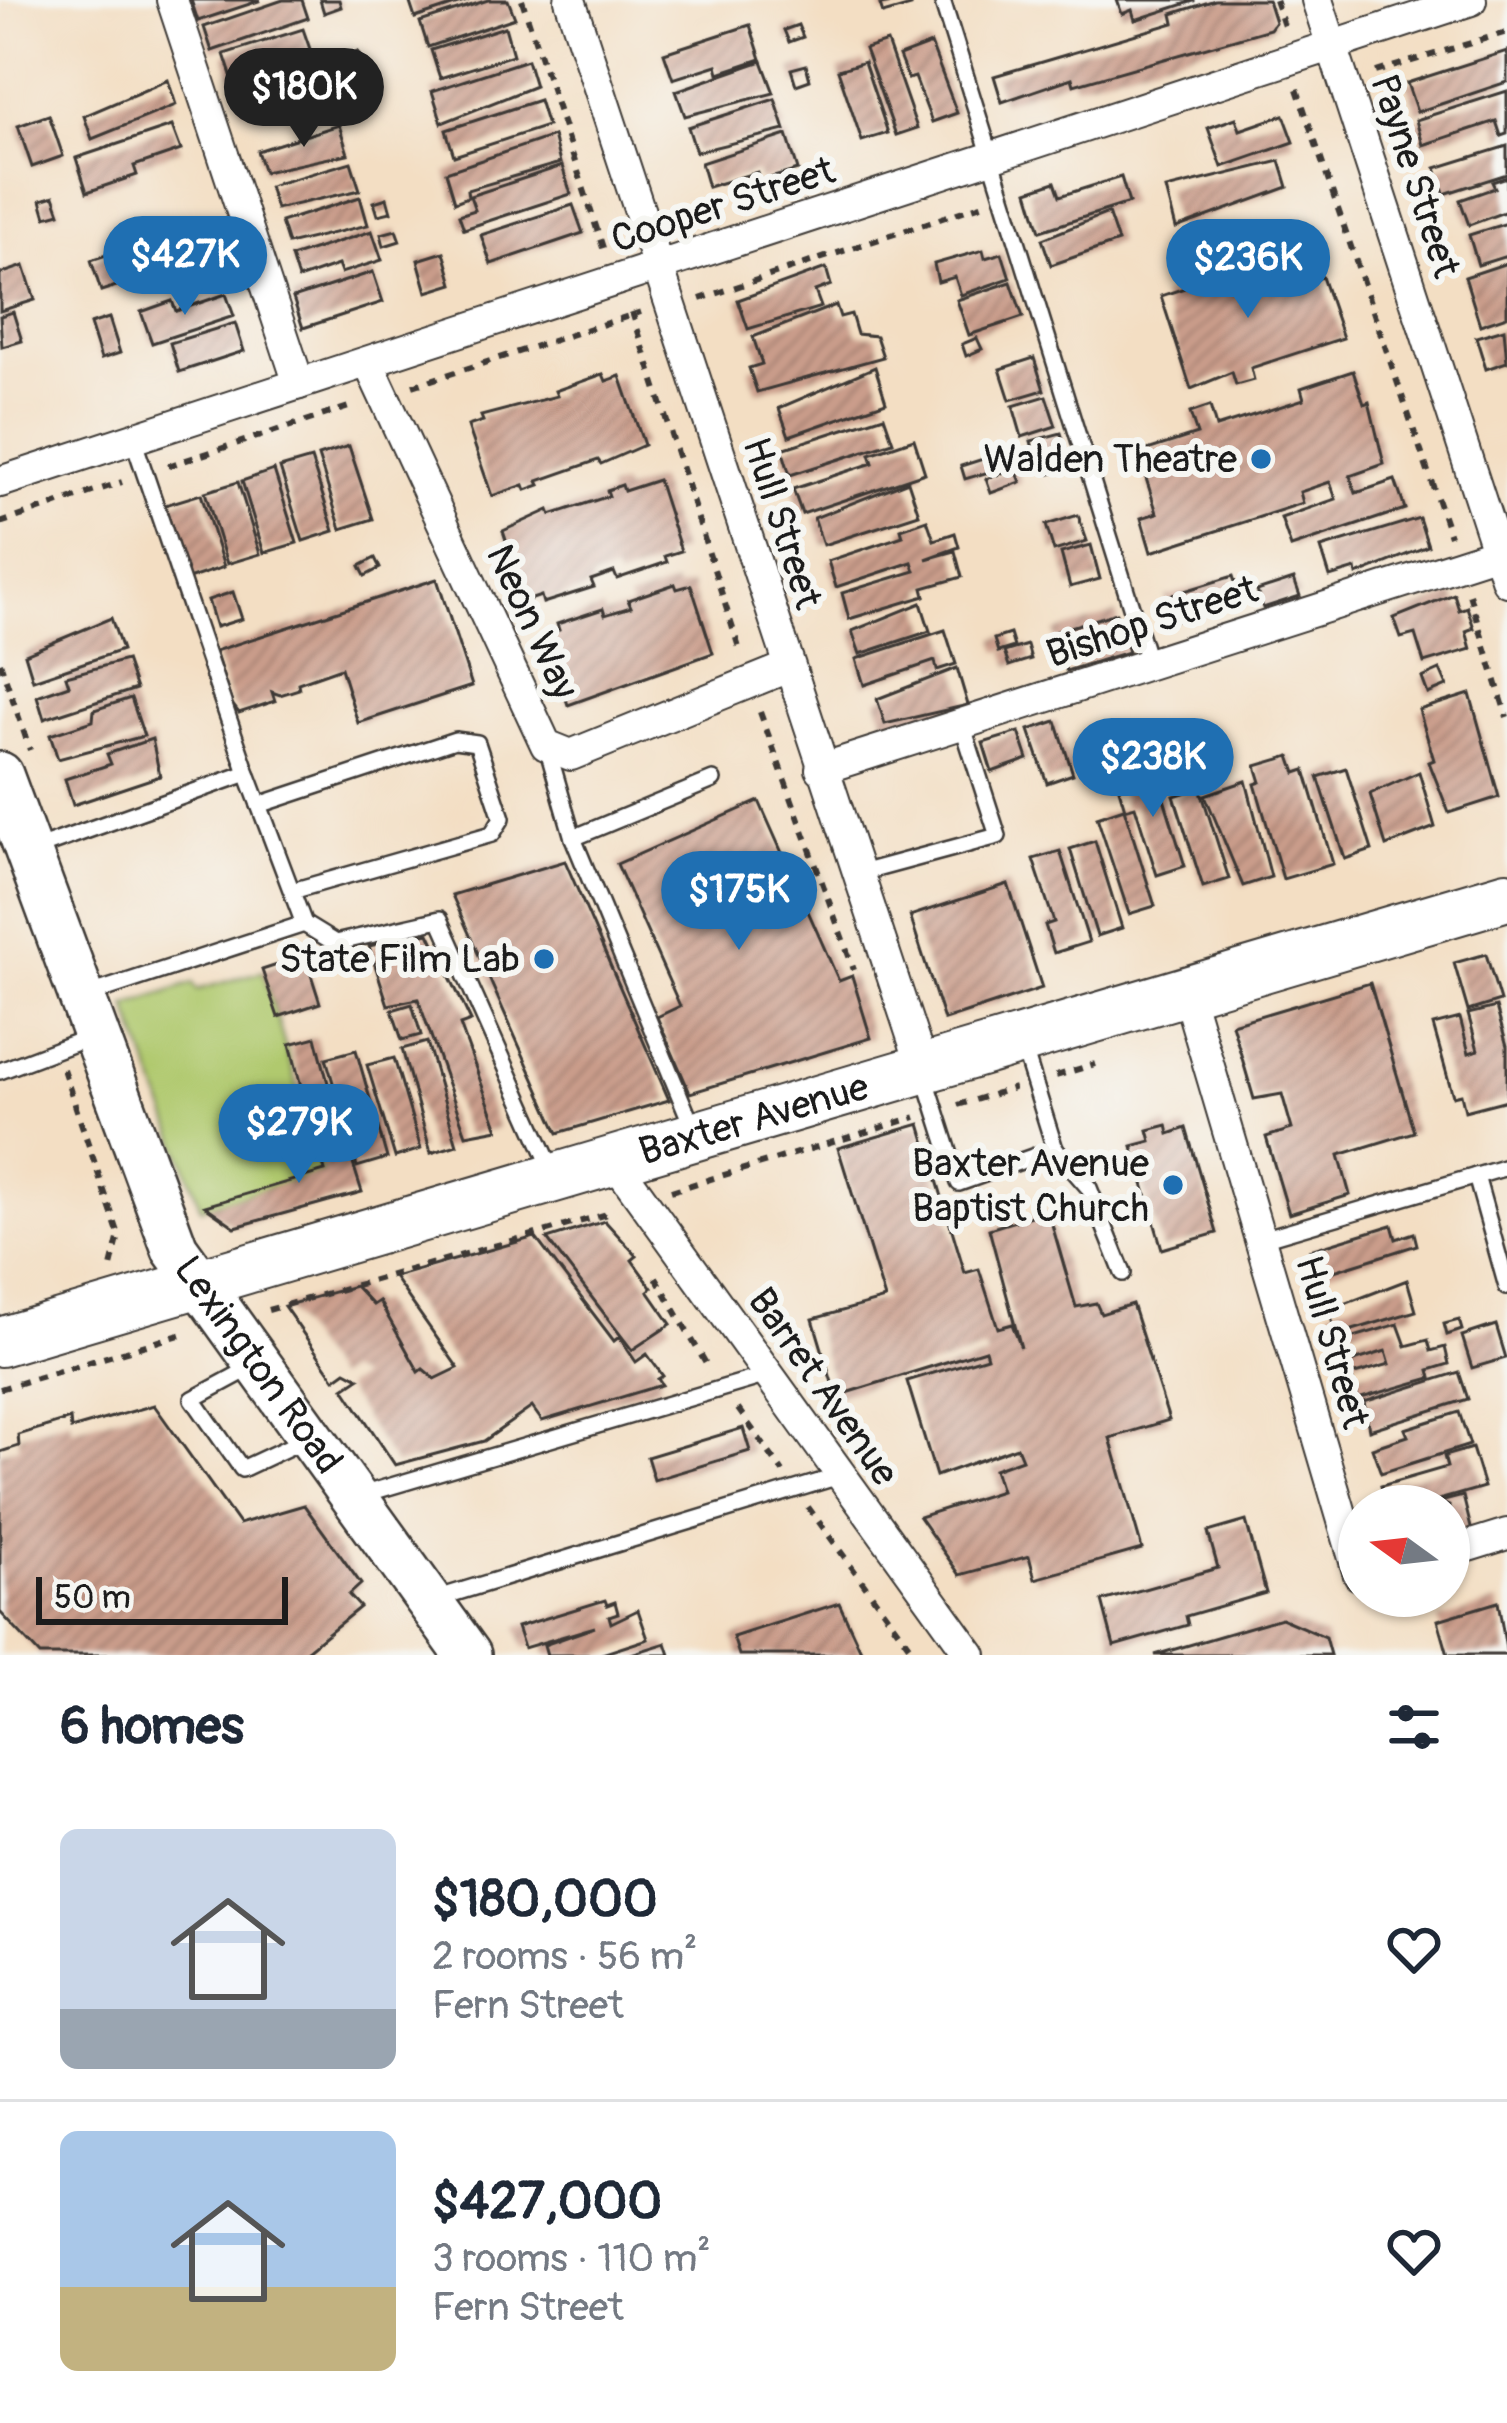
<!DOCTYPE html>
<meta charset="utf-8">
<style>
:root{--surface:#fff;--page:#f6f6f7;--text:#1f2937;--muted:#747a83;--line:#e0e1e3;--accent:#1f6fb2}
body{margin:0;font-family:Pangolin,sans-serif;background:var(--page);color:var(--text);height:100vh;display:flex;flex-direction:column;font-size:45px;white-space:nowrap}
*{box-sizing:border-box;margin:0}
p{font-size:39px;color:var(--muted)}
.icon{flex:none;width:66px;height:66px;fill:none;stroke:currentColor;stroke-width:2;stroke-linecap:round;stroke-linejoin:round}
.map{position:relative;height:1655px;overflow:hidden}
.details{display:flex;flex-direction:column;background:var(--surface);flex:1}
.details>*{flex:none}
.needle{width:78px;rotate:285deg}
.controls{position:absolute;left:1338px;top:1485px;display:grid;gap:24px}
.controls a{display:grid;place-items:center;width:132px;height:132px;border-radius:50%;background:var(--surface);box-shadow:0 3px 9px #0004;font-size:60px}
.scale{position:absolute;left:36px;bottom:30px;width:252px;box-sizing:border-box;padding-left:12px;border:6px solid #1c1c1c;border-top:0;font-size:33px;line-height:42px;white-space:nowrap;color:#1c1c1c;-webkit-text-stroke:9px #f6f6f2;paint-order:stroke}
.price{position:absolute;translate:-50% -102px;padding:0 27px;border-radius:42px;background:var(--accent);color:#fff;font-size:39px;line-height:78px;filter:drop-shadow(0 3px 6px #0008)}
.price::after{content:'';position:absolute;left:50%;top:72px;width:36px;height:27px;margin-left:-18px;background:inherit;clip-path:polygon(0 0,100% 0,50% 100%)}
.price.current{background:#222;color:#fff}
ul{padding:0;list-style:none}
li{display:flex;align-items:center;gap:36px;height:300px;padding:0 60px}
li+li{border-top:3px solid var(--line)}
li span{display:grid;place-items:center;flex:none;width:336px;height:240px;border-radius:18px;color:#555}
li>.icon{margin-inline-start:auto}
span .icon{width:144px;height:144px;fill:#fffc;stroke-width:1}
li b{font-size:51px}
h2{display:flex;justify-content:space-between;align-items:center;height:144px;padding:0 60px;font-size:51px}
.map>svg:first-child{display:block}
.pitch{fill:#b0c96e;stroke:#667245;stroke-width:3}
.building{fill:url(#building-hatch)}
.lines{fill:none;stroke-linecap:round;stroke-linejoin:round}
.lane-casing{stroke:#3c3935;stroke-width:20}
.street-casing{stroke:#3c3935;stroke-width:34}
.secondary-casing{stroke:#3c3935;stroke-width:50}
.primary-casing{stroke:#3c3935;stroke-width:52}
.path{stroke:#3c3935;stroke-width:6;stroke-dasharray:9 9;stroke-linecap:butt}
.lane{stroke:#fff;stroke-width:15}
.street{stroke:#fff;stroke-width:30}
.secondary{stroke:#fff;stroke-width:45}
.primary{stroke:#fff;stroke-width:48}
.poi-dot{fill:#1f6fb2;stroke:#f6f6f2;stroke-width:4.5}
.labels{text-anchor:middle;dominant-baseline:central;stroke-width:12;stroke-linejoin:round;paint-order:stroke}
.street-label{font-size:39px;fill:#1c1c1c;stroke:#f6f6f2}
.poi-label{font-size:39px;fill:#1c1c1c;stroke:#f6f6f2;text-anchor:end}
</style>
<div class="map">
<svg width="1507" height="1655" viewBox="0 0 1507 1655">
<defs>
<pattern id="building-hatch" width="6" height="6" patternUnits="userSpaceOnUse" patternTransform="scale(3)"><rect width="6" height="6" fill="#ca9d8b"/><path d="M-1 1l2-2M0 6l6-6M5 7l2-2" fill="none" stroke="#a37f71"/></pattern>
</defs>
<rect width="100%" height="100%" fill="#f6f6f2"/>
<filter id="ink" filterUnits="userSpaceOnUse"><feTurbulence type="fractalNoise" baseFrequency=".00833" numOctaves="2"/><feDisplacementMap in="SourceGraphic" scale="24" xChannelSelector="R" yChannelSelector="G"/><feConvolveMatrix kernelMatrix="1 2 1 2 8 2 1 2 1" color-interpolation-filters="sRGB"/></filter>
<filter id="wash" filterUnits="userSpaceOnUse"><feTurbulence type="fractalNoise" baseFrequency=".004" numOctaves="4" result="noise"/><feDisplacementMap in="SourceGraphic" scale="48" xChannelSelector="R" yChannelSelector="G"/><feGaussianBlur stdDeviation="2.7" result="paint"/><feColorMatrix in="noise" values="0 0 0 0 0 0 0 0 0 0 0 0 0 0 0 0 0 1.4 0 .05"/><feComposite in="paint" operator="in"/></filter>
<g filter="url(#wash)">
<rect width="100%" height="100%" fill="#f3dec3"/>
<path class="pitch" d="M263,971l59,201 -121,36 -74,-202 66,-23 4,7z"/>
<g id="blocks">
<g class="building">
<path d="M191,0h68v1l-61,20z"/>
<path d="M283,0h19l6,18 -96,33 -8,-24z"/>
<path d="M320,0h19l2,7 -17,6z"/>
<path d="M409,0h57l1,1 -52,17z"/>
<path d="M488,0h20l7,18 -87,29 -8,-25z"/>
<path d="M910,0l1,6 -28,8 -3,-9z"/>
<path d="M1117,0h77v1l-59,19 -3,-10 -10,4z"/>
<path d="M1215,0h53l7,22 -5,7 -196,56 -2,-7 -70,24 -8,-26 180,-53 -2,-9z"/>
<path d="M750,25l11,34 -42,14 -2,-8 -44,14 -9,-26z"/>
<path d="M798,25l5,12 -14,5 -5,-12z"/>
<path d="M505,27l8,28 -73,23 -9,-28z"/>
<path d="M303,29l8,23 -79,26 -8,-24z"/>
<path d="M887,42l30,86 -21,7 -31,-86z"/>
<path d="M931,44l26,69 -25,9 -17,-45 -7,2 -9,-23z"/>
<path d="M1507,51v31l-90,30 -10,-29z"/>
<path d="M358,52l6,17 -10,4 -7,-17z"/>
<path d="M527,60l8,26 -93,37 -10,-32z"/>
<path d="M304,61l10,30 -20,7 -2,-6 -49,16 -8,-24z"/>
<path d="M762,61l12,32 -89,23 -9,-25z"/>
<path d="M864,62l24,71 -26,8 -24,-71z"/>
<path d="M806,65l4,15 -14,5 -5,-16z"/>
<path d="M168,80l8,25 -84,34 -8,-23z"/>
<path d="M1507,91v43l-6,2 -5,-15 -73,24 -7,-25z"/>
<path d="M775,99l10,31 -89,22 -8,-25z"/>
<path d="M539,100l8,26 -93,30 -8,-26z"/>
<path d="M49,115l14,41 -31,11 -14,-41z"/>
<path d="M1284,115l10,27 -72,25 -14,-39 28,-10 4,12z"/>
<path d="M339,125l9,29 -84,18 -7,-21z"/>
<path d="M172,126l9,24 -47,16 3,9 -50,17 -11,-34z"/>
<path d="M787,135l11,35 -38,11 -3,-9 -49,15 -7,-24z"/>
<path d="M553,136l7,27 -93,27 1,7 -13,5 -9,-30z"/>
<path d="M1507,146v28l-63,20 -8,-26z"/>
<path d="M1280,161l8,26 -112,41 -10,-39z"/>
<path d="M351,162l9,28 -84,19 -7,-23z"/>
<path d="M562,166l9,28 -107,35 -5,-14 16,-5 -5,-14z"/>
<path d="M1121,177l8,26 -89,28 -12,-40 27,-9 5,14z"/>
<path d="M1507,177v34l-38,14 -9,-25 35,-12 -3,-6z"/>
<path d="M54,196l6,17 -14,4 -5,-17z"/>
<path d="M360,197l8,28 -80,19 -7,-22z"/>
<path d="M387,198l4,14 -13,3 -4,-13z"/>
<path d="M573,205l10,28 -92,31 -10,-29z"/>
<path d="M1108,213l10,29 -67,23 -9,-26z"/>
<path d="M1507,223v33l-29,9 -9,-30z"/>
<path d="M396,230l4,11 -16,5 -3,-12z"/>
<path d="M372,231l10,29 -41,13 -3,-8 -40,14 -7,-22z"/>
<path d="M146,242l10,31 -55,18 -10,-31z"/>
<path d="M983,250l2,8 17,-5 8,25 -49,17 -6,-18 -17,5 -4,-18z"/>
<path d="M444,252l9,32 -26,8 -9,-32z"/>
<path d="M1285,254l10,32 27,-9 21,61 -92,30 3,12 -18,5 -4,-13 -41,17 -30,-93z"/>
<path d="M1507,263v53l-27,9 -15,-48z"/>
<path d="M24,266l11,34 -35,11v-37z"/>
<path d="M826,268l5,17 -16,6 6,16 -73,22 -10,-29z"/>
<path d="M373,272l10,30 -80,26 -10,-30z"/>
<path d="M1011,282l12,35 -54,18 -12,-35z"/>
<path d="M226,294l8,22 -82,27 -11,-31 31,-11 4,10z"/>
<path d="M836,305l4,12 11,-3 6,20 19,2 7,21 -126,35 -8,-24 13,-4 -9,-27z"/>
<path d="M13,312l9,29 -20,6 -2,-31z"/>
<path d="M109,318l11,35 -19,6 -11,-35z"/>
<path d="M235,323l9,28 -65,21 -9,-29z"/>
<path d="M1504,329l3,33 -21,7 -10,-32z"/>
<path d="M977,338l5,11 -16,7 -4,-12z"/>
<path d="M1034,358l10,32 -34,10 -10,-31z"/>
<path d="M875,367l11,35 -97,34 -10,-28z"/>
<path d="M1353,371l11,33 5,-2 15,62 -34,12 6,17 39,-13 10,29 -114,38 -10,-29 55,-19 -6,-17 -30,10 3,11 -152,49 -10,-34 16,-5 -19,-60 59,-19 -7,-21 20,-7 6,21 88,-28 -3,-11z"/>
<path d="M603,374l3,7 14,-5 24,69 -43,19 -3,-4 -60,21 2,4 -14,5 -2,-5 -32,11 -24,-70 15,-5 -2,-5 76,-20 -2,-5z"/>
<path d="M1046,396l10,30 -34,11 -9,-31z"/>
<path d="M884,416l9,26 -103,33 -8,-26z"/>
<path d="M1061,433l10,36 -21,5 -7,-20 -8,2 -4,-15z"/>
<path d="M914,439l11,34 -123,41 -9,-25 80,-26 -3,-9z"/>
<path d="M349,446l24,73 -32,10 -23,-73z"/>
<path d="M1008,451l5,14 -48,14 -4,-13z"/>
<path d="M311,459l23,72 -31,10 -23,-73z"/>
<path d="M1015,468l6,14 -30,11 -5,-14z"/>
<path d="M274,470l23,73 -33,10 -22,-72z"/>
<path d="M658,480l23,71 -16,5 2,6 -50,17 -3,-7 -23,8 3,7 -51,16 -2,-7 -15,5 -23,-70 46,-21 2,5 58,-19 -2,-6 15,-5 2,6z"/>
<path d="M908,481l11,33 -96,31 -9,-27z"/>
<path d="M238,482l22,72 -33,10 -22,-72z"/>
<path d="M201,494l23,73 -36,12 -23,-74z"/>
<path d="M1078,515l9,26 -33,10 -8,-26z"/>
<path d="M1419,518l9,28 -71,29 -1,-6 -26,8 -9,-29z"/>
<path d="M927,520l7,20 21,-7 4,14 -33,12 29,-8 7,26 -39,11 2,8 -76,23 -7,-26 73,-22 -3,-9 -76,25 -8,-26 75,-25 -2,-7z"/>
<path d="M1091,545l9,34 -30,8 -9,-34z"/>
<path d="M375,558l5,10 -15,8 -5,-10z"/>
<path d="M1233,576l8,25 -68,21 -8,-25z"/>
<path d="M437,579l35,107 -114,37 -17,-55 -43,15 1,6 -19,6 -8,-3 3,9 -36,12 -7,-9 -17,-53z"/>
<path d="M1294,579l6,17 -37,12 -6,-17z"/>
<path d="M675,584l2,5 14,-4 22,68 -145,52 -23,-70 14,-5 -2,-6 46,-15 2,6 26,-8 -3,-7z"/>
<path d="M233,592l9,27 -26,8 -8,-27z"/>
<path d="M1454,594l5,16 8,-3 7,21 -8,3 5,18 -47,14 -9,-29 -14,4 -7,-20z"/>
<path d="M921,603l9,28 -70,23 -8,-23z"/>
<path d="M1116,613l12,39 -62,19 -12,-39z"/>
<path d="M111,618l11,32 -89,30 -8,-26z"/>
<path d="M945,630l11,34 -19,6 -2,-9 -71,24 -8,-26z"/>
<path d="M1010,634l4,13 -16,5 -4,-13z"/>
<path d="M1027,645l4,14 -22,7 -5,-14z"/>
<path d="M126,660l10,29 -92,30 -7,-23 32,-11 -3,-9z"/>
<path d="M957,668l11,37 -83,19 -8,-25z"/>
<path d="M1440,670l7,16 -19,8 -6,-16z"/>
<path d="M1470,694l29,103 -50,16 -20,-51 5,-2 -15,-50z"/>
<path d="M131,698l13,38 -86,23 -8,-24 43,-14 1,-11z"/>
<path d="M1056,721l17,53 -26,9 -18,-53z"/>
<path d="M1019,732l9,27 -36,13 -9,-29z"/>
<path d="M152,739l8,37 -87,29 -8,-26 46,-15 -4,-10z"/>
<path d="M1290,756l6,17 9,-3 28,94 -50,15 -28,-95 6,-2 -5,-16z"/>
<path d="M1346,768l26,82 -27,9 -27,-82z"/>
<path d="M1155,770l30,96 -28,9 -22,-69 -10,3 -8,-27z"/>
<path d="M1419,772l16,55 -49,19 -16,-52z"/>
<path d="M1246,781l25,96 -28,9 -38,-91z"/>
<path d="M1200,788l29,91 -26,8 -29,-91z"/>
<path d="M759,801l80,180 13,-5 19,62 -181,55 -33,-76 23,-11 -63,-142z"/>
<path d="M1124,808l31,98 -26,8 -32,-97z"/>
<path d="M1095,841l27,87 -25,8 -27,-87z"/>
<path d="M1060,851l29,91 -35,11 -9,-28 9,-3 -21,-63z"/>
<path d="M565,861l104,239 -111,33 -106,-238z"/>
<path d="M1008,884l34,104 -98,32 -34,-104z"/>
<path d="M429,933l42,88 -11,4 38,104 -32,6 -48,-136 -30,6 -19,-59z"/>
<path d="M1486,954l14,47 -32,10 -14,-48z"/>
<path d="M305,956l15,47 -42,14 -16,-47z"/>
<path d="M1370,983l44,149 -75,23 11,40 -61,19 -23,-77 26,-8 -10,-35 -28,5 -22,-75z"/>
<path d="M412,1004l9,31 -19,5 -10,-30z"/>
<path d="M1496,1007l11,39v54l-42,11 -4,-17 -8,2 -20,-71 27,-7 9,35 9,-3 -10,-36z"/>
<path d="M316,1037l13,50 -26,7 -13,-50z"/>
<path d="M427,1042l30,103 -26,8 -29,-104z"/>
<path d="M356,1050l31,108 -30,9 -31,-109z"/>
<path d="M394,1058l27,91 -26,8 -28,-92z"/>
<path d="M340,1123l22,69 -127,35 -30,-21 120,-35 -11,-41z"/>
<path d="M920,1124l45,149 14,-4 19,59 14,-4 9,24 -32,-119 59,-18 28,96 20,-4 5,11 31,-10 37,116 -59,18 32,111 -107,30 -6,-23 -69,19 -41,-58 82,-26 -7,-22 28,-10 -5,-12 -81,29 -29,-95 80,-24 -2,-7 -149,46 -23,-77 72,-20 -47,-151z"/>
<path d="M1167,1125l2,9 17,-6 31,105 -55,16 -30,-103 19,-5 -3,-11z"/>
<path d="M605,1221l32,35 -5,4 20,28 -4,3 23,33 -39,26 -85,-111z"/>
<path d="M1392,1225l4,14 18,-6 3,12 -99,31 -8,-26z"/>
<path d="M535,1237l79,104 5,-4 17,25 11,-8 16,22 -5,3 4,6 -120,36 -10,-14 -48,34 -89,24 -51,-77 15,-10 -13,-7 -11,8 -51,-73 71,-20 18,19 6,-4 40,71 4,-3 12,10 23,-11 -64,-91z"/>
<path d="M1407,1280l9,31 -80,24 -7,-25z"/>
<path d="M1459,1320l3,10 -15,5 -3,-11z"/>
<path d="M1398,1324l8,22 22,-6 3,11 14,-4 4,17 -20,6 2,8 -73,21 -7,-24 39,-11 -4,-13 -48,15 -8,-22z"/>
<path d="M1496,1325l10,33 -34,10 -10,-32z"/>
<path d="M1459,1372l9,27 -99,31 -5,-28z"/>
<path d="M154,1405l85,119 65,-19 57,79 -12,11 11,12 -59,48h-261l-40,-43v-160l19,-6 -1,-11 52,-16 1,10z"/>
<path d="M1459,1412l11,33 -89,28 -9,-25 36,-12 -3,-7z"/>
<path d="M743,1428l7,23 -96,29 -7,-23z"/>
<path d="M1472,1448l12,39 -66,19h-31l-6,-20 66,-19 -3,-11z"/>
<path d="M1463,1496l9,36 -23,6v-32l-9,-4z"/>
<path d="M1246,1521l20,72 -80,23 2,9 -74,21 -12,-45 116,-33 -10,-36z"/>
<path d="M605,1600l2,5 8,-3 3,11 -9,3 2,7 27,-13 10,29 -49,16h-52l-3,-10 51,-18 -71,21 -7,-21z"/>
<path d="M1498,1602l9,53h-59l-10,-35z"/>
<path d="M839,1603l24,52h-124l-6,-18z"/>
<path d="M1281,1618l44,19 5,18h-175z"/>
<path d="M666,1643l4,12h-38l-1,-1z"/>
</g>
</g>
</g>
<g filter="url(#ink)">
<use href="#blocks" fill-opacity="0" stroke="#3c3935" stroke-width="3"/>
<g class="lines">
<g class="lane-casing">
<g id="lane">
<path d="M942,0l207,664"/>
<path d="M547,747l26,91 120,290"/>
<path d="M259,805l196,-65 22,3 25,75 -10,16 -200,57"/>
<path d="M573,838l140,-58"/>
<path d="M35,849l212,-76 -114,-334"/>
<path d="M857,874l141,-38 -36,-112"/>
<path d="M304,924l31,19 105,-24 114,255"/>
<path d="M87,995l217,-71 -57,-151"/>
<path d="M1022,1043l33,106"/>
<path d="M0,1071l90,-34"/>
<path d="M925,1076l34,107 96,-34 34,39 34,85"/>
<path d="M1476,1176l31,111"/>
<path d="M1262,1239l245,-72"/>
<path d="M256,1365l-63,34 49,70 64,-30"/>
<path d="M361,1495l406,-120"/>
<path d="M435,1599l404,-123"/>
</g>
</g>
<g class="street-casing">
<g id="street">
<path d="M172,0l127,384"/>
<path d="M570,0l353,1069"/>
<path d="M1317,0l190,581"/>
<path d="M368,362l178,383 25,10 217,-88"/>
<path d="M0,482l1471,-482"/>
<path d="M821,769l686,-220"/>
<path d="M1187,992l172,583"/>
<path d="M615,1162l356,493"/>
<path d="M1449,1552l58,-18"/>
</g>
</g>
<g class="secondary-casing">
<g id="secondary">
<path id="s1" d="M0,775l175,474 293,406"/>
</g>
</g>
<g class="primary-casing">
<g id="primary">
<path id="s2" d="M0,1342l1507,-446"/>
</g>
</g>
<g class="path">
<path d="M522,0l82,251"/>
<path d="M1275,0l10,29"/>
<path d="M1376,72l131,-40"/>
<path d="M1297,89l153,447"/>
<path d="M700,299l284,-95"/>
<path d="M632,312l109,342"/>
<path d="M413,386l228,-74"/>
<path d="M168,466l187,-61"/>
<path d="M0,523l122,-41"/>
<path d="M1469,594l38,123"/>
<path d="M0,662l30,88"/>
<path d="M760,712l94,258"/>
<path d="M63,1069l56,166 -8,32"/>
<path d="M1056,1076l39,-12"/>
<path d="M958,1105l56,-17"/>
<path d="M671,1191l245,-74"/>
<path d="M656,1277l53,92"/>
<path d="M268,1310l346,-98"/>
<path d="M0,1389l186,-56"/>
<path d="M738,1409l45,63"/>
<path d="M808,1507l108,148"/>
</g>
<use href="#lane" class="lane"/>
<use href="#street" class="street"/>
<use href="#secondary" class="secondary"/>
<use href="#primary" class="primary"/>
</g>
</g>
<g class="poi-dot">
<circle cx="1261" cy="459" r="12"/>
<circle cx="544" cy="959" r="12"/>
<circle cx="1173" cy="1185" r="12"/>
</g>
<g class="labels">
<g class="street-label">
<text transform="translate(1415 176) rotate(72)">Payne Street</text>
<text transform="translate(723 205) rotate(-18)">Cooper Street</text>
<text transform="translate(782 523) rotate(72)">Hull Street</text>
<text transform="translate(532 622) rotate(65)">Neon Way</text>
<text transform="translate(1152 622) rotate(-18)">Bishop Street</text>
<text stroke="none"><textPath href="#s2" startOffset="786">Baxter Avenue</textPath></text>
<text transform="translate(1332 1342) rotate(74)">Hull Street</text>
<text stroke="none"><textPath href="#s1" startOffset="648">Lexington Road</textPath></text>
<text transform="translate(823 1387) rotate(55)">Barret Avenue</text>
</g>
<g class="poi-label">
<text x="1237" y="459">Walden Theatre</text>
<text x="520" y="959">State Film Lab</text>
<text x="1149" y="1163">Baxter Avenue<tspan x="1149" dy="45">Baptist Church</tspan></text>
</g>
</g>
</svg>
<div class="controls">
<a><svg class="needle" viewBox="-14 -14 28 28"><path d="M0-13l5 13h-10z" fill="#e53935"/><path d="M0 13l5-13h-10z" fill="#747a83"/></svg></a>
</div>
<div class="scale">50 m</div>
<b class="price current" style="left:304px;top:150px">$180K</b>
<b class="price" style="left:185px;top:318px">$427K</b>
<b class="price" style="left:1248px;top:321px">$236K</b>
<b class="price" style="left:1153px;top:820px">$238K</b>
<b class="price" style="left:739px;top:953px">$175K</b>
<b class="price" style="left:299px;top:1186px">$279K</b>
</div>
<section class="details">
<h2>6 homes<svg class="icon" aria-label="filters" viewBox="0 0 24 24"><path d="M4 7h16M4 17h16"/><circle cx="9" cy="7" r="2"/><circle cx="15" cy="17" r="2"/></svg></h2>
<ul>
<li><span style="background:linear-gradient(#c9d6e8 75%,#9aa5b1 0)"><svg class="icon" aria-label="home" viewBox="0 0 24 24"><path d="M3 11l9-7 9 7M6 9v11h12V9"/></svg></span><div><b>$180,000</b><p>2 rooms · 56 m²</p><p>Fern Street</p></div><svg class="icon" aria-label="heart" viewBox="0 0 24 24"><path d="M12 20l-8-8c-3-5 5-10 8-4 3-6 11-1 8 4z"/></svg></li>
<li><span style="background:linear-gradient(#a9c7e8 65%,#c2b280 0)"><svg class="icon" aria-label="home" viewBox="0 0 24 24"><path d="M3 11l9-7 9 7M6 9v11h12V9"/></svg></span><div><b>$427,000</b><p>3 rooms · 110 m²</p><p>Fern Street</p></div><svg class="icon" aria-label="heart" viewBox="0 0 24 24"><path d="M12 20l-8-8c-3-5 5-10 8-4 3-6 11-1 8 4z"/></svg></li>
</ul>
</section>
